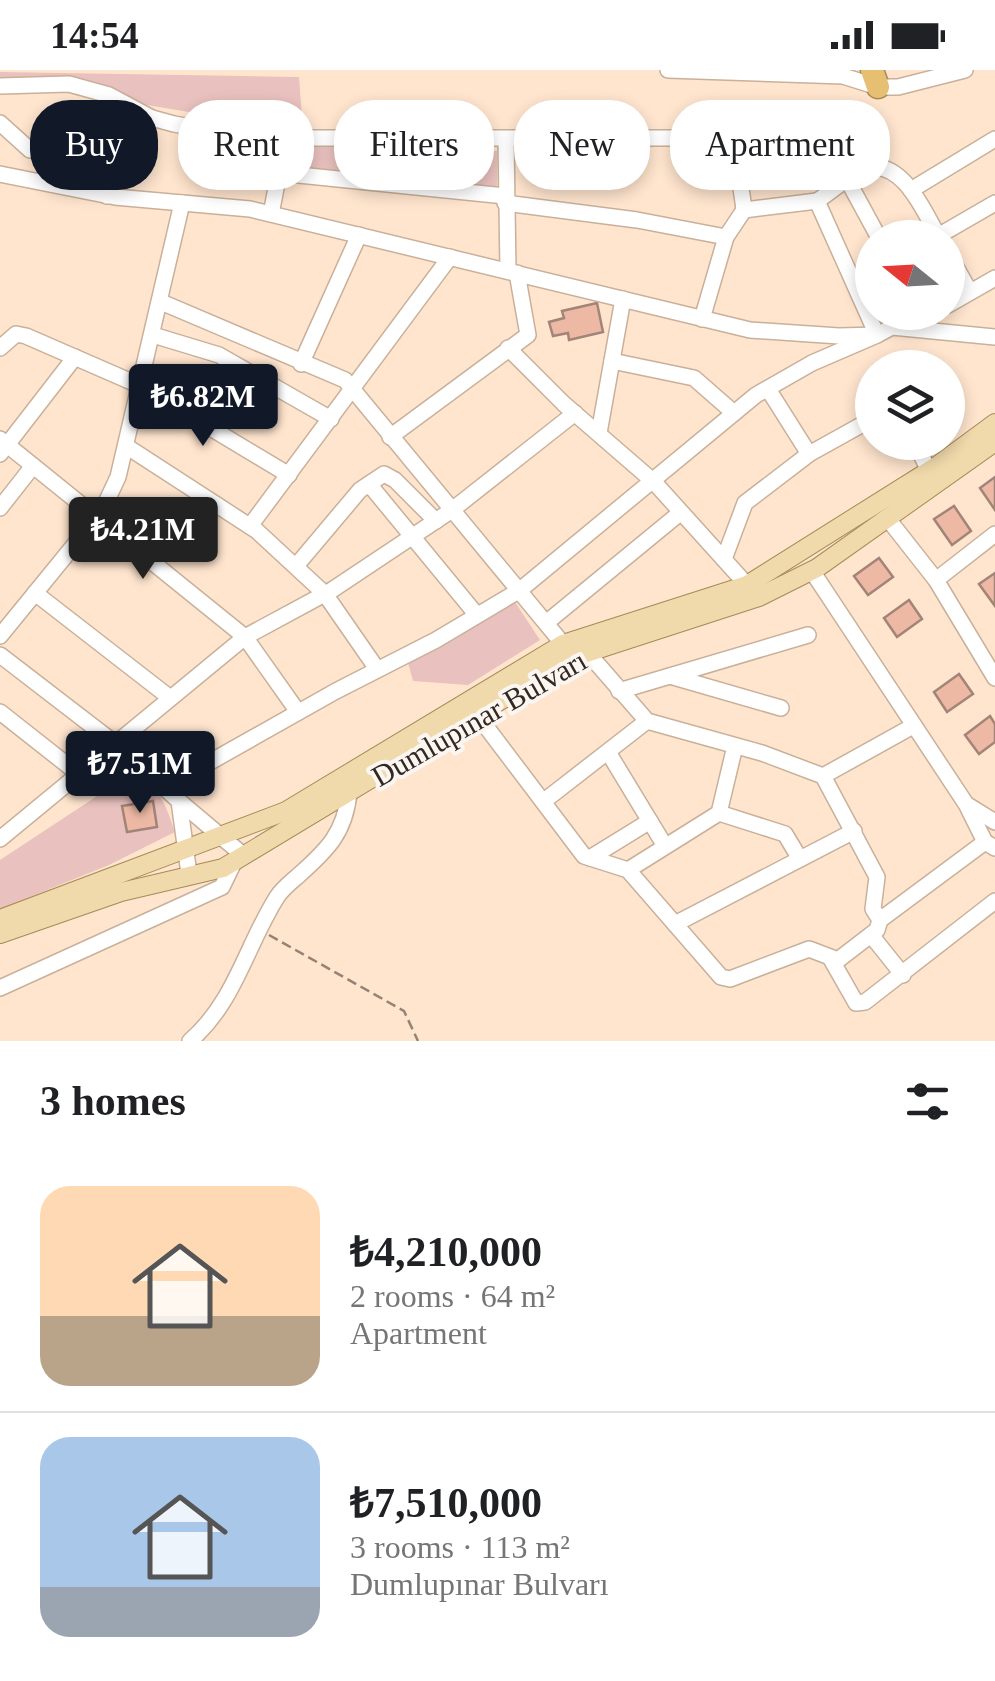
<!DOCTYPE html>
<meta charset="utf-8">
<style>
:root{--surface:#fff;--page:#f2f2f2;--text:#202124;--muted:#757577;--line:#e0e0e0;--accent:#111827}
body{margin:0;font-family:Georgia,serif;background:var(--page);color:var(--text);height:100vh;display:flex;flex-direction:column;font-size:38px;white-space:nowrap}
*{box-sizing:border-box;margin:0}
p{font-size:32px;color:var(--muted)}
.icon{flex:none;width:55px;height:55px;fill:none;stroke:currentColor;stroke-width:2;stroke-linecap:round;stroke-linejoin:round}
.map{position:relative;height:971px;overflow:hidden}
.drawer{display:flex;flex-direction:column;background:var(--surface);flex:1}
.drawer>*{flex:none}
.guide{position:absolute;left:30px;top:30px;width:935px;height:90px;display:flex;gap:20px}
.needle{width:65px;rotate:288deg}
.controls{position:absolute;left:855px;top:150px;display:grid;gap:20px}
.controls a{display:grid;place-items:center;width:110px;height:110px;border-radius:50%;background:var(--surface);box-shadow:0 5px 15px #0003;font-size:50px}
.price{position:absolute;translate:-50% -85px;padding:0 22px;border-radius:10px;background:var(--accent);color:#fff;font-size:32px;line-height:65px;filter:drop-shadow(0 2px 5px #0008)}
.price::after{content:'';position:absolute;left:50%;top:60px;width:30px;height:22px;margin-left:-15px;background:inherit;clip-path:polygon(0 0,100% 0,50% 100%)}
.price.selected{background:#222;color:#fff}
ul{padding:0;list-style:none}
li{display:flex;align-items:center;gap:30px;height:250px;padding:0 40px}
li+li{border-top:2px solid var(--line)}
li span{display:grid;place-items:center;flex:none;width:280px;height:200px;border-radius:30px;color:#555}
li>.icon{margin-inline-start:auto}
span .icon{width:120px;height:120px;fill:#fffc;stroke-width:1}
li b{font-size:42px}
h2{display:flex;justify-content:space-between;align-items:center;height:120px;padding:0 40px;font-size:42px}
.pill{padding:0 35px;border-radius:40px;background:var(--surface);box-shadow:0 5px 15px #0003;font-size:35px;line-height:90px}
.pill.selected{background:var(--accent);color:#fff}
.status{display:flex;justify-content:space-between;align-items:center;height:70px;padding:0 50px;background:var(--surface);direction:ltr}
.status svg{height:28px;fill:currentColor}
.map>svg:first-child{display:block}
.green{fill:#e9c1be}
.building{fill:#edb9a4;stroke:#a28478;stroke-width:2.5}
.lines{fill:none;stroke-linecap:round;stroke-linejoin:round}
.minor-casing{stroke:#c9b09a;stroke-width:18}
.major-casing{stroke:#a78a56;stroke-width:20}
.highway-casing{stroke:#a78a56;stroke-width:25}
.path{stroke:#948374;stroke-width:2.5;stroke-dasharray:10 5;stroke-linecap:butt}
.minor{stroke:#fff;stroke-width:15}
.major{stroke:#f0d9ab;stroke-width:18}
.highway{stroke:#e6bf73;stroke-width:22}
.labels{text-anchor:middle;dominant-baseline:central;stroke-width:8;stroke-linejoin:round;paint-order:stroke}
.street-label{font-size:30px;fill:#322920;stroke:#fcf6f2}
</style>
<div class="status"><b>14:54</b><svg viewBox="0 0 49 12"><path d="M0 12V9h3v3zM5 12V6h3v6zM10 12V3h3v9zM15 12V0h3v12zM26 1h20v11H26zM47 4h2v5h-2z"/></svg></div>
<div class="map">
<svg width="995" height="971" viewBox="0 0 995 971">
<rect width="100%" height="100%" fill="#ffe5ce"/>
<g class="green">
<path d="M0,2l299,5 4,54 -168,-28 -33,-17 -102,-2z"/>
<path d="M291,74l206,7v39l-208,-22z"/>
<path d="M515,532l25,38 -72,45 -55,-4 -5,-18z"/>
<path d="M123,709c36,-1 42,25 52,53l-66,33 -109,44v-49z"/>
</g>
<g class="building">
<path d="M597,233l6,29 -34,8 -1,-7 -15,3 -4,-14 15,-4 -2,-7z"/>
<path d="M995,407v33l-15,-22z"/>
<path d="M954,436l17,25 -19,14 -18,-26z"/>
<path d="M879,488l14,19 -25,18 -14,-19z"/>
<path d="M995,503v33l-16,-22z"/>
<path d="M909,530l13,19 -25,18 -13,-19z"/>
<path d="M959,604l14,20 -26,18 -13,-20z"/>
<path d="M990,646l5,8v18l-16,12 -14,-19z"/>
<path d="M153,731l4,26 -30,5 -5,-26z"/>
</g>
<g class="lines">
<g class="minor-casing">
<g id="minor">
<path d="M668,0l175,6 35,11h20l67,-17"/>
<path d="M0,16l69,-2 40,11 43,23 22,6 34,6 95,8h421c13,23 17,46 20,72l-18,27 -24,82"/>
<path d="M0,53l30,27 92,18"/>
<path d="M506,69l2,132"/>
<path d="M279,103l226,23"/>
<path d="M0,104l115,23 135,12 500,121 89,6 38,-1 15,-8 103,10"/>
<path d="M848,111l31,57"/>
<path d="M911,120l84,-51"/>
<path d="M107,126l29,-55 16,-23"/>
<path d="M505,133l132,17 89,17"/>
<path d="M744,140l73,-9"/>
<path d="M271,144l15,-77"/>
<path d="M938,166l57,-33"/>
<path d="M948,183l22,39"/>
<path d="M161,232l184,78 218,264"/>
<path d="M948,235l47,-27"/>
<path d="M908,258l27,-16"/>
<path d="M153,265l66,20 112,64"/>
<path d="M0,278l16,-14 10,2 115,50 148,89"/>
<path d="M508,278l56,56 90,78 93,103"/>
<path d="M612,291l82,17 40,35"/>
<path d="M301,294l58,-129"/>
<path d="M768,319l41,65"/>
<path d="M599,363l24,-134"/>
<path d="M390,367l138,-102 -11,-62"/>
<path d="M0,369l245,198 53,75"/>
<path d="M915,372l14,29"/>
<path d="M126,376l131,85 68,63 52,75"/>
<path d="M0,384l75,-97"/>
<path d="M369,414l107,130"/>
<path d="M0,438l33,-42"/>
<path d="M888,449l48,61 59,98"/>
<path d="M250,456l200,-269"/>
<path d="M724,489l21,-56 64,-49 63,-35"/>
<path d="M296,496l64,-76 24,-16 11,6 41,41"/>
<path d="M812,501l154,233 29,18"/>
<path d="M936,510l59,-46"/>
<path d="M35,523l134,104"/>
<path d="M546,553l134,-110"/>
<path d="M0,566l102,-125 16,-34 64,-274"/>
<path d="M0,585l117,90 62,56 10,73"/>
<path d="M670,606l111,32"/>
<path d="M619,621l189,-56"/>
<path d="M0,642l80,63"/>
<path d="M478,646l106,140 44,14 93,107 9,2 79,-30 29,11 39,-30 3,-10 -7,-11 4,-32 -54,-101 -61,-23 -115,-32 -60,-69"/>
<path d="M608,682l57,94"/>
<path d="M823,706l90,-50"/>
<path d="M164,718l172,-97 100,-51 84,-50 236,-195 56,-32 65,-28 -60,-134c14,-9 30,-24 46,-31 38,-16 62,43 76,68"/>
<path d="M179,731l64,54"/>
<path d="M544,731l103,-80"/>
<path d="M968,738l17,34 10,6"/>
<path d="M719,743l66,21 15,25"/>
<path d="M0,769l245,-202 87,-47 120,-80 123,-97"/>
<path d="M590,788l60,-37"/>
<path d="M628,800l91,-57 16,-67"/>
<path d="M880,850l105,-78"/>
<path d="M675,854l179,-93"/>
<path d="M871,865l32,40"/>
<path d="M831,889l25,44 9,-1 130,-101"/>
<path d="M0,918l222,-101 12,-25"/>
<path d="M190,971c45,-39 56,-95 87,-144 5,-8 14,-15 22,-22 28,-25 46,-42 50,-82"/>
</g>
</g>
<g class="major-casing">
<g id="major">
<path d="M0,849l286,-108 277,-167 184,-59 191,-120 57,-42"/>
<path d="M0,864l121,-42 102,-24 348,-210 188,-61 58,-29 178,-126"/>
</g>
</g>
<g class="highway-casing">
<path id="highway" d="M872,0l6,17"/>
</g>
<path class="path" d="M269,865l135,76 14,30"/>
<use href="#minor" class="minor"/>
<use href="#major" class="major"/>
<use href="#highway" class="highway"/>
</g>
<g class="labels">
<g class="street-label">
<text transform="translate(479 648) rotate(-30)">Dumlupınar Bulvarı</text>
</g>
</g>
</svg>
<div class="controls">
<a><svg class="needle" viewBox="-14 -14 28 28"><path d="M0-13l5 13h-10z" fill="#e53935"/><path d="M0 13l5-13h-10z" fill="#757577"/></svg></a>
<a><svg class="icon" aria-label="layers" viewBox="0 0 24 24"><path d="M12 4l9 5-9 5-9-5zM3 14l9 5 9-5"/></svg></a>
</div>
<b class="price" style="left:203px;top:379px">₺6.82M</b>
<b class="price selected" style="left:143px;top:512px">₺4.21M</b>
<b class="price" style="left:140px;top:746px">₺7.51M</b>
<div class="guide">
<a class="pill selected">Buy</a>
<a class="pill">Rent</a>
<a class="pill">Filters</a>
<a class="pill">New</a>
<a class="pill">Apartment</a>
</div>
</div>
<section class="drawer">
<h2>3 homes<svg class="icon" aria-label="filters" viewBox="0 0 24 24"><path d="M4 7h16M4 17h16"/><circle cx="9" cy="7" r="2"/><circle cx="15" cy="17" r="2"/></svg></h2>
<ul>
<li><span style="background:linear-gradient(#ffd9b3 65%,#b9a48a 0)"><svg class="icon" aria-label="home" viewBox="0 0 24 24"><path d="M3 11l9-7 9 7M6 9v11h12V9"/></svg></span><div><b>₺4,210,000</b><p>2 rooms · 64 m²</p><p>Apartment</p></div></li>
<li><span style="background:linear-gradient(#a9c7e8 75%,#9aa5b1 0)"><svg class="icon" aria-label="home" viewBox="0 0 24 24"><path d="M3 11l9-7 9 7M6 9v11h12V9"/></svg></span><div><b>₺7,510,000</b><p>3 rooms · 113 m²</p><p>Dumlupınar Bulvarı</p></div></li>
</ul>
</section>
